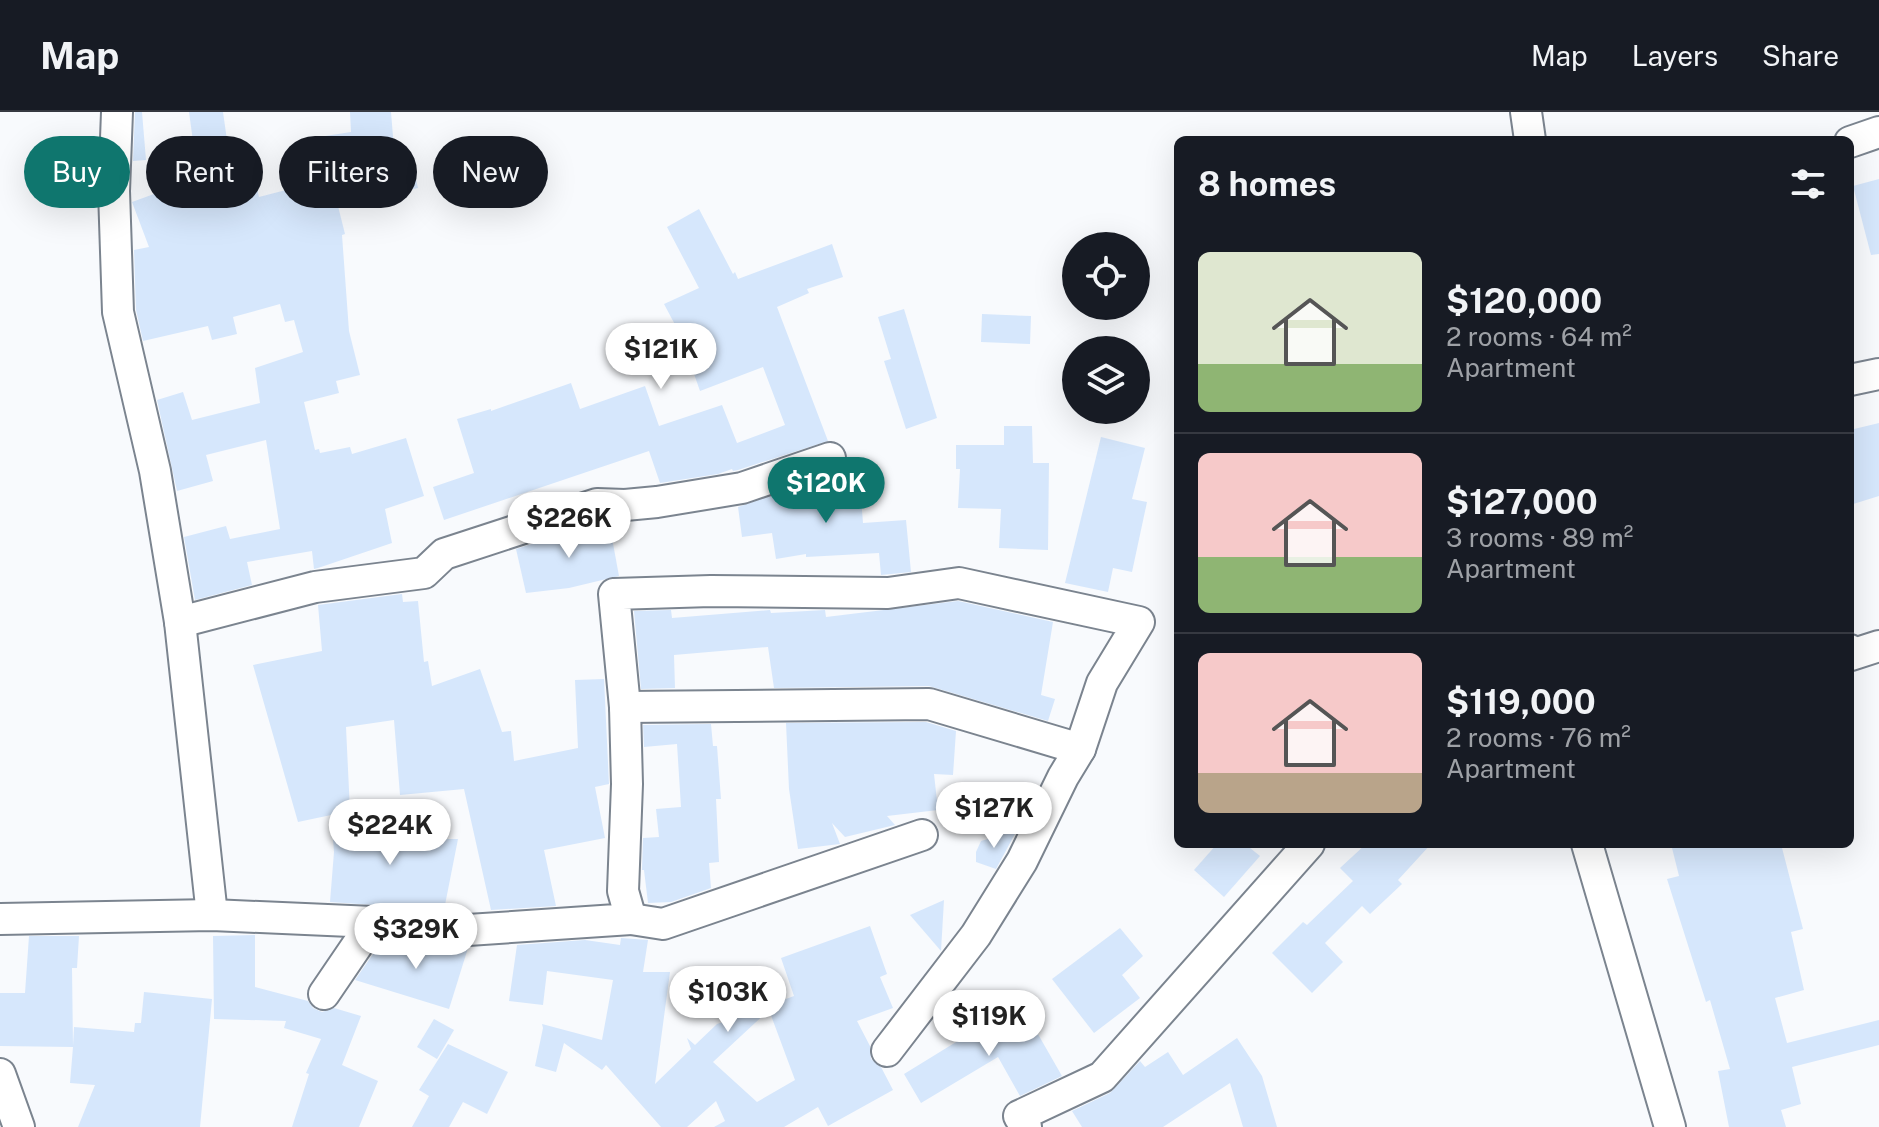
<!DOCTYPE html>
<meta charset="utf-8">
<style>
:root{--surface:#171b24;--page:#242831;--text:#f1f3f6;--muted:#9ea1a6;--line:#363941;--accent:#0f766e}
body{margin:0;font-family:"Public Sans",sans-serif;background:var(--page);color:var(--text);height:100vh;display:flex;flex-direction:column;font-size:30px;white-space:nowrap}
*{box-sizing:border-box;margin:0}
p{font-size:26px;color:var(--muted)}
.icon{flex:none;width:44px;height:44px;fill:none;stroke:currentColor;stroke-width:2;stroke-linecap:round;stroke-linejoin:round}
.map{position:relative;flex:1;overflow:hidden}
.sheet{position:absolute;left:1174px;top:24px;width:680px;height:712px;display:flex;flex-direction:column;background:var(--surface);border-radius:12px;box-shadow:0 8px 32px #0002}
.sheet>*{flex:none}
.hud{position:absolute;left:24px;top:24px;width:760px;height:72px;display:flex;gap:16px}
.fabs{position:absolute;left:1062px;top:120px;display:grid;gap:16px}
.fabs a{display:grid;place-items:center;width:88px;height:88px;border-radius:50%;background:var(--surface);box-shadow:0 8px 32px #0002;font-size:40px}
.price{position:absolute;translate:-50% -68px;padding:0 18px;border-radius:28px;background:#fff;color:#222;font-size:26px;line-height:52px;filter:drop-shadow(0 2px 4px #0008)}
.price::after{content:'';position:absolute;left:50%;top:48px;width:24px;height:18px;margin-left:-12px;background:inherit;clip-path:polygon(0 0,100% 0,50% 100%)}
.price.on{background:var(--accent);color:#fff}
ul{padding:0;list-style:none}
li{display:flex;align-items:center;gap:24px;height:200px;padding:0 24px}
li+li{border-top:2px solid var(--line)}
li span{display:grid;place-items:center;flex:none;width:224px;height:160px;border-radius:12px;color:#555}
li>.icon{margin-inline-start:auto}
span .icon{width:96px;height:96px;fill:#fffc;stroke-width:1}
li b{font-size:34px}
h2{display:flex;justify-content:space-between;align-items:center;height:96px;padding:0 24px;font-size:34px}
.pill{padding:0 28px;border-radius:36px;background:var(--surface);box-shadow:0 8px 32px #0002;font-size:28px;line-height:72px}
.pill.on{background:var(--accent);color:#fff}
header{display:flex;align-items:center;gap:48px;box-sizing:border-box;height:112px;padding:0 40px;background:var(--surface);border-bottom:2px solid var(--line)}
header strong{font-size:38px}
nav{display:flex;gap:44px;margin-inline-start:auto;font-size:28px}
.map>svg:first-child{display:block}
.building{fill:#d6e7fc;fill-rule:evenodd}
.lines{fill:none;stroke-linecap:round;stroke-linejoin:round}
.minor-casing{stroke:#7b848f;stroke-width:34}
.minor{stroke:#fff;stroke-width:30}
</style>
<header>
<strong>Map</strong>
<nav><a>Map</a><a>Layers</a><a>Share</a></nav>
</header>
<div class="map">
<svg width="1879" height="1015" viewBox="0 0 1879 1015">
<rect width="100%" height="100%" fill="#f8fafd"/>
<g class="building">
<path d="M135,0h7l4,48 -13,1z"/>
<path d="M189,0h34l6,42 -34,2z"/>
<path d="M350,0h41l4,49 16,-4 7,31 -80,18 7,28 -3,1 7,96 11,44 -24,6 3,12 -35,9 11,48 4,-1 1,4 30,-6 2,7 54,-16 18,58 -39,13 7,34 -74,25 -4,1 -2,-18 -65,11 5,23 -57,15 -11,-63 42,-11 4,13 50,-10 -14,-89 -60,15 7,26 -36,10 -20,-91 26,-8 9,28 68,-17 -5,-35 48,-16 -9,-32 -9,2 -5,-18 -47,13 4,17 -25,6 -4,-14 -65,15 -7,-31 -2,-60 15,-3 -17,-45 99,-36 1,11 21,-6 6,26 54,-14 -7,-44 45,-7z"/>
<path d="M1879,67v75l-8,1 -18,-69z"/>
<path d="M699,97l34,65 2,-2 3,7 94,-35 11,33 -36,12 2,4 -32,14 51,134 -90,29 -5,1 -1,-2 -14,5 -58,9 -11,-32 -205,69 -11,-33 41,-14 -17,-54 34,-10v2l80,-28 9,26 65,-23 14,40 63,-21 15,38 48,-18 -22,-58 -63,24 -20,-57 -16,-30 35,-16 -32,-61z"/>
<path d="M904,197l33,109 -31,11 -22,-68 7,-2 -13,-42z"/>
<path d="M982,202l49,2 -1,28 -49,-2z"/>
<path d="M1879,311v73l-29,9v-75z"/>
<path d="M1004,314h28l1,37h16l-1,87 -49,-2 2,-39 -43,-1 2,-39h-4v-24h48z"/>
<path d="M1101,325l44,11 -13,51 15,3 -15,70 -19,-4 -5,24 -43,-9z"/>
<path d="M840,360l5,14 15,-1 3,38 43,-3 5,52 -30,3 -2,-22 -73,4v-3l-30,5 -4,-26 -30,4 -4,-30z"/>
<path d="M600,410h9l10,54 -50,12 -43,5 -10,-44z"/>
<path d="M402,482l1,8 15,-1 6,61 4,-1 4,25 48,-17 22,63 9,-1 3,30 64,-13 -3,-68 29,-1 5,105 -14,3 10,51 -61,12 12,56 -65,4 -27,-121 -64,6 -6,-75 -48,7 4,84 -52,11 -45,-157 69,-14 -4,-46z"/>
<path d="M958,489l95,21 -12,73 14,4 -7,22 -119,-35 -155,2 -6,-41 -94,8 1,33 -34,1 -7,-78 37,-1 1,8 98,-8 1,3 54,-3 1,7z"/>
<path d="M926,610l30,9 -3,44 -19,-1 4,36 -51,6 8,9 -50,12 -13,-14 8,21 -42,5 -9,-60 -3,-66z"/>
<path d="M711,612l2,22h4l4,53h-5l3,63 -10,1 2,25 -40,14 -23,1 -4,-33h-2l1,-32 16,-1 -3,-28 25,-2 -4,-63 -33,3 -1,-22z"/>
<path d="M403,710l-1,17h56l-14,71 -114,-8 4,-50 -2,-26z"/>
<path d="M1017,718l-21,39 -20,-7v-10l5,-11z"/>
<path d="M1217,732h28l15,12 -36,41 -30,-27z"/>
<path d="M1366,732h65l-33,36 4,4 -32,30 -8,-8 -37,37 18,19 -31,31 -40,-40 31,-31 4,3 46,-44 -13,-13z"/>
<path d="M1671,732h110l22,85 -12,3 13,58 -29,8 12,45 92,-23v25l-87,22 9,37 -20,6 5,17h-57l-11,-56 12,-2 -20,-69 -4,2 -39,-123 12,-3z"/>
<path d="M944,788l-3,51 -31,-36z"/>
<path d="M870,814l17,48 -7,3 13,31 -36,13 13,25 1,13 10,8 12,23 -65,36 -10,-19 -34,20h-70l11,-6 -9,-20 -29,26h-26l-55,-62 -4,5 -38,-27 -8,29 -21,-6 8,-38 -1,-4 60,16 11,-60 -66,-9 -4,34 -34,-4 8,-56 68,-5 35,5 1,-7 27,2 -5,32h27l-15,112 36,-35 -4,-11 8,7 22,-21 77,-28 -13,-38zM769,898l26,70 -38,22 -44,-40z"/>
<path d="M1120,816l23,28 -21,19 18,23 -46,35 -42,-54z"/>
<path d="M255,823v52l53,14 5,7 9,4 12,-4 27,8 -19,49 36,16 -19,46h-67l17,-53 -3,-1 15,-34 -37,-11 2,-7 -72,-2 -1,-83z"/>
<path d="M29,824h50l-2,32h-5l1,78 1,-19 60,5 1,-9h6l3,-31 68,7 -12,128h-122l17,-42 -25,-2 3,-36 -73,-1v-53h25z"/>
<path d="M382,829l86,7 -19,61 -94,-29z"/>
<path d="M1023,896l39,68 -42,20 -22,-39 -77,46 -17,-29 70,-43 2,3z"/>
<path d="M434,907l20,11 -17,29 -20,-12z"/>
<path d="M1237,926l25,38 15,51h-34l-13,-44 -67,44h-81l-10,-16 38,-18 30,-32 5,6 23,-15 15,23z"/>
<path d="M448,932l60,28 -21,42 -24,-12 -14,25h-37l17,-31 -10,-6z"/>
</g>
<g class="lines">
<g class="minor-casing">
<g id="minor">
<path d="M117,0l-3,79 4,121 37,159 25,151 32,293"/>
<path d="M1526,0l4,28"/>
<path d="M1850,30l29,-10"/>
<path d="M1850,268l29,-6"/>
<path d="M180,510l135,-35 109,-14 20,-19 153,-50 28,1 32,-3 85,-14 88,-30"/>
<path d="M1850,538l1,5 28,-9"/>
<path d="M625,595l304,-3 151,45"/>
<path d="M1587,732l83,283"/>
<path d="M0,807l212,-4 161,7 95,8 163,-11 -8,-28 4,-107 -2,-77 -11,-113 97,-3 177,2 71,-10 180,39 -37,61 -22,66 -17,28 -41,84 -46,74 -89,116"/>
<path d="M631,807l32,5 259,-89"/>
<path d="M324,882l49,-72"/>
<path d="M0,962l19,53"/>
<path d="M1026,1015l-7,-11 83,-39 207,-233"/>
</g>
</g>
<use href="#minor" class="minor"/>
</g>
</svg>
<div class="fabs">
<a><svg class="icon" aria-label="locate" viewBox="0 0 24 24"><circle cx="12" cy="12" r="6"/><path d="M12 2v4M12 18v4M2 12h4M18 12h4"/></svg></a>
<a><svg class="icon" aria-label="layers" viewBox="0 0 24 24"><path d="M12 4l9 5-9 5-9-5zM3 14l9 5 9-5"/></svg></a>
</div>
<b class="price" style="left:661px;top:279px">$121K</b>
<b class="price on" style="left:826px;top:413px">$120K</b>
<b class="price" style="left:569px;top:448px">$226K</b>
<b class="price" style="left:994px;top:738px">$127K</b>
<b class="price" style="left:390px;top:755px">$224K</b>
<b class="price" style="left:416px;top:859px">$329K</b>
<b class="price" style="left:728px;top:922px">$103K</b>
<b class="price" style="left:989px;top:946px">$119K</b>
<div class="hud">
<a class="pill on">Buy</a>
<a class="pill">Rent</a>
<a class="pill">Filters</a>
<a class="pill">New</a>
</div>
<section class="sheet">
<h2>8 homes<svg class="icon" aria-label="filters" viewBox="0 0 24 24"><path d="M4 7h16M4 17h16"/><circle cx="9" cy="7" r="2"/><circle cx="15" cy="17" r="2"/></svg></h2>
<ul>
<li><span style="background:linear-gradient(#dfe7d0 70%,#8fb573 0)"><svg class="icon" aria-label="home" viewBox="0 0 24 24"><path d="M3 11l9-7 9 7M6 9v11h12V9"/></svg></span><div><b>$120,000</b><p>2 rooms · 64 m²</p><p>Apartment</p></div></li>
<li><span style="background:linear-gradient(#f6c9c9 65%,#8fb573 0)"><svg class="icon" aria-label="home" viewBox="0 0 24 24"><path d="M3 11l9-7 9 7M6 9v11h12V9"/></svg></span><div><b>$127,000</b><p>3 rooms · 89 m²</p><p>Apartment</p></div></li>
<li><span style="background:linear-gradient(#f6c9c9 75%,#b9a48a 0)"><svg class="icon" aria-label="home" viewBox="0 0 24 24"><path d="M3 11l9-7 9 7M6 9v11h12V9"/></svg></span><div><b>$119,000</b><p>2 rooms · 76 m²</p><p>Apartment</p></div></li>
</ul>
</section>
</div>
